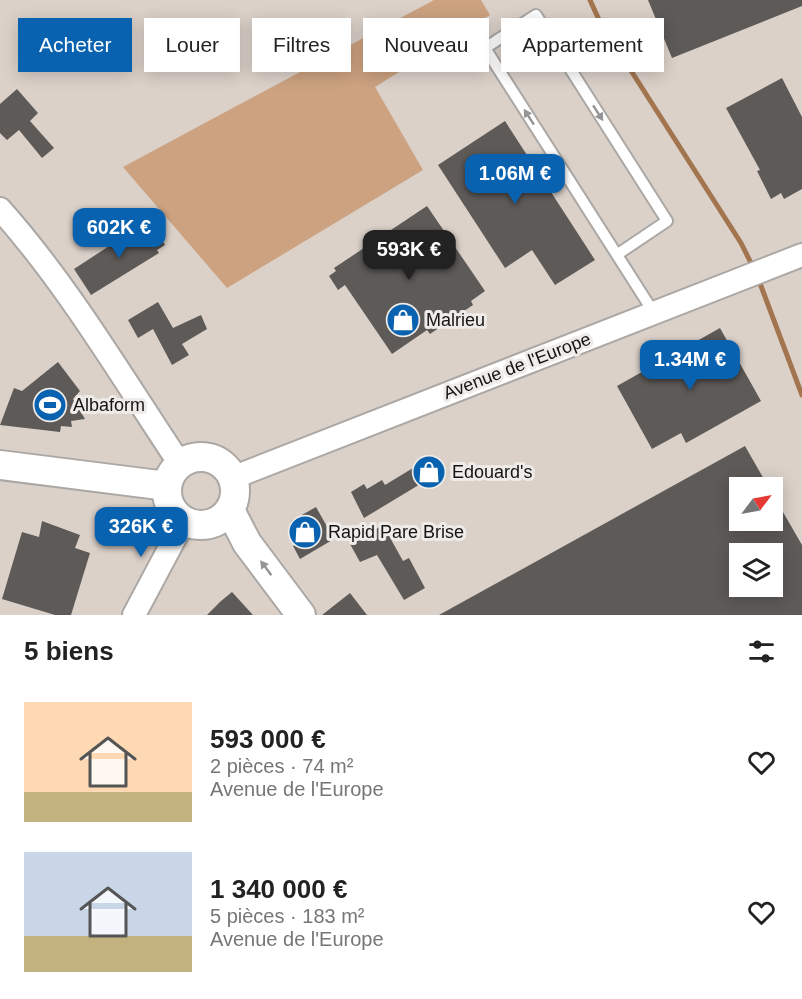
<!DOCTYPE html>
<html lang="fr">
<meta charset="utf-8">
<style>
:root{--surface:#fff;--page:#f2f2f2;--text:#222;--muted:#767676;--accent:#0962af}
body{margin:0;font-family:Helvetica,sans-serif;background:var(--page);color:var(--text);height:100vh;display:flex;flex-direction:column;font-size:22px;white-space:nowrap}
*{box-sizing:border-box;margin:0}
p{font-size:20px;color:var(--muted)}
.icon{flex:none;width:33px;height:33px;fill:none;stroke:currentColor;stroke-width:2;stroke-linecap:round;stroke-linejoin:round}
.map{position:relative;height:615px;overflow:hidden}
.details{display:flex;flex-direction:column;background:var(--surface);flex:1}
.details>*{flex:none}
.banner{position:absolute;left:18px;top:18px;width:766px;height:54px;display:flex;gap:12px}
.needle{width:39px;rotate:58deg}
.fabs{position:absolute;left:729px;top:477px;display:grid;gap:12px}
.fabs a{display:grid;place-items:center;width:54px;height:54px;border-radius:0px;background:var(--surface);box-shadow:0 3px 15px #0003;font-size:30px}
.price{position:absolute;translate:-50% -51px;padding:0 14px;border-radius:12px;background:var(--accent);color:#fff;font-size:20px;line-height:39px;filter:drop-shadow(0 2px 3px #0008)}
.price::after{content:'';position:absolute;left:50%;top:36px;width:18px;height:14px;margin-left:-9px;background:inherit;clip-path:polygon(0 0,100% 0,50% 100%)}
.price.current{background:#222;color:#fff}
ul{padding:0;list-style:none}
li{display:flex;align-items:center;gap:18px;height:150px;padding:0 24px}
li span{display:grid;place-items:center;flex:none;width:168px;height:120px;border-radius:0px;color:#555}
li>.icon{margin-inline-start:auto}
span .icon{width:72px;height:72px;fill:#fffc;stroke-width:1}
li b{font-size:26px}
h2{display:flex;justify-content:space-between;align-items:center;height:72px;padding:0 24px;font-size:26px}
.tag{padding:0 21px;border-radius:0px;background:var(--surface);box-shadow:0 3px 15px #0003;font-size:21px;line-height:54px}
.tag.current{background:var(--accent);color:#fff}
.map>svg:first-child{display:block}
.built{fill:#dbd1c9;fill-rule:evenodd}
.green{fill:#cca280}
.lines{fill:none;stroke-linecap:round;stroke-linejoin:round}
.stream{stroke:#a3754e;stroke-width:5}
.building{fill:#5d5a58;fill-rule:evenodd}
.service-casing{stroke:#aaa7a4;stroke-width:14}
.minor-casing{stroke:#aaa7a4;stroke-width:26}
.tertiary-casing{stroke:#aaa7a4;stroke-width:32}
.service{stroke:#fff;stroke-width:10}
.minor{stroke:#fff;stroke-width:22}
.tertiary{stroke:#fff;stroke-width:28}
.oneway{fill:#969595}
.labels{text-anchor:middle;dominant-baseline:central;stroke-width:6;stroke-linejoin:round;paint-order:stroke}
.poi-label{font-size:18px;fill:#151413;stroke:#eeebe8;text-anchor:start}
.street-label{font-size:18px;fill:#151413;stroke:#eeebe8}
</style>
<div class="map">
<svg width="802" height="615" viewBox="0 0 802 615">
<rect width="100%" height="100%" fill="#e1dedb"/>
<path class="built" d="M0,0h802v615h-802zM740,488h32v32h-32zM740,554h32v32h-32z"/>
<path class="green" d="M434,0h47l9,15 -115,72 48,83 -196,118 -104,-121z"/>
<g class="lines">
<g class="stream">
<path d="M590,0l10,22 141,221 12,24"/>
<path d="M758,278l44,117"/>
</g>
</g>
<g class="building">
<path d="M648,0h154v6l-130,52z"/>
<path d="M782,78l20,39v72l-18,10 -3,-6 -10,6 -14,-28 3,-1 -34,-62z"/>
<path d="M17,89l21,24 -8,8 24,27 -12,10 -23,-28 -12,10 -7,-7v-29z"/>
<path d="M505,121l90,139 -40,25 -23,-35 -27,18 -67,-103z"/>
<path d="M427,206l58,85 -14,10 2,4 -43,29 -3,-4 -35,24 -47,-69 -7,5 -9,-14 7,-5 -2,-3z"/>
<path d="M153,225l12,20 -8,5 2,3 -68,42 -17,-26 52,-34 3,5z"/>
<path d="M158,302l15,26 28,-13 6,14 -25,15 7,11 -17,10 -19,-36 -15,9 -10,-18z"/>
<path d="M720,328l41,73 -75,42 -5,-10 -29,16 -35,-63z"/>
<path d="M58,362l22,29 -7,8 12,20 -14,2 1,6 -11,-1 -1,6 -60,-7 14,-37 8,3z"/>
<path d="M745,446l24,42h-29v32h32v-27l30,52v70h-363zM740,554h32v32h-32z"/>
<path d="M413,468l9,15 -58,35 -13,-26 13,-8 3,5 15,-9 3,5z"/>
<path d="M316,507l18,32 -34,20 -7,-13 9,-6 -11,-19z"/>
<path d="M42,521l38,14 -5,13 15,5 -19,62h-16l-53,-16 20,-67 17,5z"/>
<path d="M383,525l20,36 6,-3 16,30 -21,12 -27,-45 -17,7 -10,-18z"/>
<path d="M232,592l21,23h-46l14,-14z"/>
<path d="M350,593l17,22h-45z"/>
</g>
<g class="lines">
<g class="service-casing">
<path id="service" d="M618,254l49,-33 -131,-206 -51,33 169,265"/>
</g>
<g class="minor-casing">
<g id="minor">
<path d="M0,209c68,76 123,170 180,255"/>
<path d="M232,478l570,-223"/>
<path d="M134,615l50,-94"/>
</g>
</g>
<g class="tertiary-casing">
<g id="tertiary">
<circle cx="201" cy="491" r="34"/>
<path d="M0,465l167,21"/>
<path d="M230,510l17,33 54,72"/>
</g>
</g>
<use href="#service" class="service"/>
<use href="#minor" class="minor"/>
<use href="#tertiary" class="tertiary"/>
</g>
<defs><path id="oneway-solid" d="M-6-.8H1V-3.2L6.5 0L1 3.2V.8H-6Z" transform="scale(1.5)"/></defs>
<g class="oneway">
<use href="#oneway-solid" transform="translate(598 113) rotate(57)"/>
<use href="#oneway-solid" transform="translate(529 117) rotate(-123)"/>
<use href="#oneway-solid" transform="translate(266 568) rotate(-127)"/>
</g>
<defs>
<g id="shop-disc" transform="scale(1.725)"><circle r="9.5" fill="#0962af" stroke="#eeebe8"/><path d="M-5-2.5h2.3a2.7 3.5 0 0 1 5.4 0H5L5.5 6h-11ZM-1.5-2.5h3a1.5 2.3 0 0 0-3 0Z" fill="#fff"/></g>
<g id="stadium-disc" transform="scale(1.725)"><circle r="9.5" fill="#0962af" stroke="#eeebe8"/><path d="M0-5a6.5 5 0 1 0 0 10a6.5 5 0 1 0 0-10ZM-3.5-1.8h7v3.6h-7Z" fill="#fff"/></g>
</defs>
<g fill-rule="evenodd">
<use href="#shop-disc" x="403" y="320"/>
<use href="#stadium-disc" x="50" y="405"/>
<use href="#shop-disc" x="429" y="472"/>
<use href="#shop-disc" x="305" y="532"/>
</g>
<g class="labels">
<g class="poi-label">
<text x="426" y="320">Malrieu</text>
<text x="73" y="405">Albaform</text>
<text x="452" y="472">Edouard's</text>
<text x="328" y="532">Rapid Pare Brise</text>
</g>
<g class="street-label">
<text transform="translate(517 366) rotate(-21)">Avenue de l'Europe</text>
</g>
</g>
</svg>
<div class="fabs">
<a><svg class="needle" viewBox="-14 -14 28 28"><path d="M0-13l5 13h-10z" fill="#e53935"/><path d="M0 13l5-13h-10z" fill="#767676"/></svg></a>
<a><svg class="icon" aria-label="layers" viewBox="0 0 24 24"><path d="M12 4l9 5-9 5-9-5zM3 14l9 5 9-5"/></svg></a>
</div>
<b class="price" style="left:515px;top:205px">1.06M €</b>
<b class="price" style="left:119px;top:259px">602K €</b>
<b class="price current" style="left:409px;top:281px">593K €</b>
<b class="price" style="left:690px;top:391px">1.34M €</b>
<b class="price" style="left:141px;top:558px">326K €</b>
<div class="banner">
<a class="tag current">Acheter</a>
<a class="tag">Louer</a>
<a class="tag">Filtres</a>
<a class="tag">Nouveau</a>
<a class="tag">Appartement</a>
</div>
</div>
<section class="details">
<h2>5 biens<svg class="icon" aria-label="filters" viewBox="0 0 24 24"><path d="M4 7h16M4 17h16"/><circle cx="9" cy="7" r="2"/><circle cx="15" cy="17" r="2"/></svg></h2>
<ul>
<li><span style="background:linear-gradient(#ffd9b3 75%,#c2b280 0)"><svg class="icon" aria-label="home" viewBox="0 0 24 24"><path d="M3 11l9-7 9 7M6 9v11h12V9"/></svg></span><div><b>593 000 €</b><p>2 pièces · 74 m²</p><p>Avenue de l'Europe</p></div><svg class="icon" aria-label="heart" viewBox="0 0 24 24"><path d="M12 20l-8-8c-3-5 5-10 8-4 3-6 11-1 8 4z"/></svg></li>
<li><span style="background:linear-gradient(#c9d6e8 70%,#c2b280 0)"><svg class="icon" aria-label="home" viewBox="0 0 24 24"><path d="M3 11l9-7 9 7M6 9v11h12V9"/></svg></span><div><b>1 340 000 €</b><p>5 pièces · 183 m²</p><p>Avenue de l'Europe</p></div><svg class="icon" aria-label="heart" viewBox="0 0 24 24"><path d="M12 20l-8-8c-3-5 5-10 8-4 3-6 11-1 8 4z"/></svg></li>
</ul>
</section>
